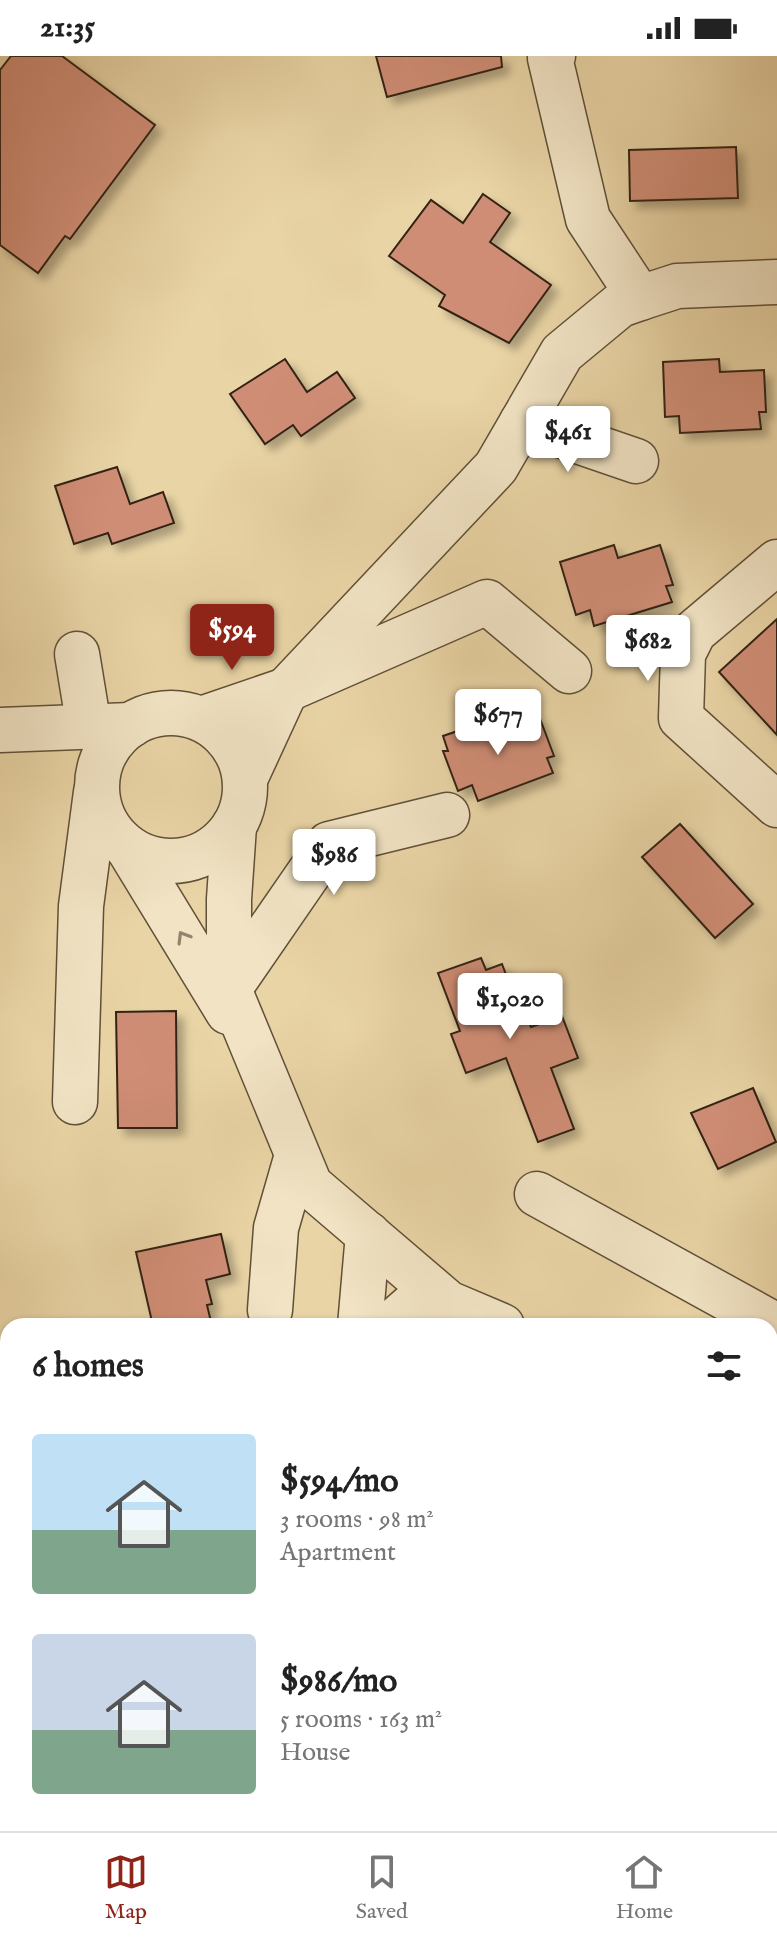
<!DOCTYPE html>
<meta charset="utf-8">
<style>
:root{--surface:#fff;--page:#f6f6f6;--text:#222;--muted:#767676;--line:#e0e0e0;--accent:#8f2418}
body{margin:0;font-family:"IM FELL English",serif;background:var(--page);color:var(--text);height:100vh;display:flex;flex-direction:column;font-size:30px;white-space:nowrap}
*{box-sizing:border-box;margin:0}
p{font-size:26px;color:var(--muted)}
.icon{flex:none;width:44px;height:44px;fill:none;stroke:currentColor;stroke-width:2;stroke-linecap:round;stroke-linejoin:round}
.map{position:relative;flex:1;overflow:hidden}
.sheet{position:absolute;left:0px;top:1262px;width:778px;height:514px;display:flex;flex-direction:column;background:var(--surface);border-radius:24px 24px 0 0;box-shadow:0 2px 6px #0004}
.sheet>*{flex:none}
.price{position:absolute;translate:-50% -68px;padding:0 18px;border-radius:8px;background:#fff;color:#222;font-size:26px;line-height:52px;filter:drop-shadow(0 2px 4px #0008)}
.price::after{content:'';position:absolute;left:50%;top:48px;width:24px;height:18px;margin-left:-12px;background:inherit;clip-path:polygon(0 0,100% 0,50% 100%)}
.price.selected{background:var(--accent);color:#fff}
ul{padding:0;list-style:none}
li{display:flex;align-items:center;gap:24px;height:200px;padding:0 32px}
li span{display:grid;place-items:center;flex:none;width:224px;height:160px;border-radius:8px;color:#555}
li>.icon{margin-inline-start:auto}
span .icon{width:96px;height:96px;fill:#fffc;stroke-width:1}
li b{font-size:34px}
h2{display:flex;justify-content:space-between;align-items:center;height:96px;padding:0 32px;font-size:34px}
.status{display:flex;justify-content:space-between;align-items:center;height:56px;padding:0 40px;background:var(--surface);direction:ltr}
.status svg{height:22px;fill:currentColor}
.menu{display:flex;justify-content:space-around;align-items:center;height:112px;border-top:2px solid var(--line);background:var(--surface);font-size:22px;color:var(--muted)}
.menu a{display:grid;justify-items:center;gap:4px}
.menu .selected{color:var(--accent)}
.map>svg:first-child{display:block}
.grass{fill:#b5bd87;stroke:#74704d;stroke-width:2}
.building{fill:#cf8d74;stroke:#332413;stroke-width:2;filter:url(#shadow)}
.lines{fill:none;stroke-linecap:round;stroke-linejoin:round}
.lane-casing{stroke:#605038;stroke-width:25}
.street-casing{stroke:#605038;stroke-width:47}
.secondary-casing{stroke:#332413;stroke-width:47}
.lane{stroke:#f1e3c4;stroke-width:22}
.street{stroke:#f1e3c4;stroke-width:44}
.secondary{stroke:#f1e3c4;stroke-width:44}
.oneway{stroke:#92846c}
</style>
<div class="status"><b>21:35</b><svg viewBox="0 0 49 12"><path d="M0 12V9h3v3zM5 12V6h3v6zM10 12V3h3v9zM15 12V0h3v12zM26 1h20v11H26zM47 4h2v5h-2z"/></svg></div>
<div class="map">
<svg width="777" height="1775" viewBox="0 0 777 1775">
<defs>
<filter id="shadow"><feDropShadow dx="7" dy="7" stdDeviation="4" flood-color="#0004"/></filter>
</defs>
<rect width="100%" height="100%" fill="#e9d4a5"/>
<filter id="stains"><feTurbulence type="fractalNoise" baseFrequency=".0025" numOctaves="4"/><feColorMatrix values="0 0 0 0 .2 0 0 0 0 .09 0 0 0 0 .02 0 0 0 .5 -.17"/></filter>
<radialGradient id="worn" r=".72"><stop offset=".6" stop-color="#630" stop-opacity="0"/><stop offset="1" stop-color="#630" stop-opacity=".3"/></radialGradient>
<path class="grass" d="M0,1646l8,6v116h92l2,7h-102z"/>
<g class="building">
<path d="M11,0h51l93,69 -85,114 -5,-3 -27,37 -38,-28v-175z"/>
<path d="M376,0h125l1,11 -115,30z"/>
<path d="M736,91l2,51 -108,3 -1,-51z"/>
<path d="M483,138l27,19 -20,29 61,43 -42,58 -70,-37 6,-11 -56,-39 42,-56 32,23z"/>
<path d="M285,303l22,33 30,-20 18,26 -54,38 -8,-11 -28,19 -35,-50z"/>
<path d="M719,303l1,13 44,-2 2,42h-7l2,17 -81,4 -1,-17 -14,1 -2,-55z"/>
<path d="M117,411l13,37 33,-12 11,31 -62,21 -4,-11 -34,11 -19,-58z"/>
<path d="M614,489l4,13 42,-13 13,40 -7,1 6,16 -78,24 -4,-16 -14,5 -16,-53z"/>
<path d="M777,563v116l-58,-63z"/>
<path d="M539,660l15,40 -7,2 6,15 -75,28 -6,-16 -14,6 -15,-40h5l-5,-15 50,-17 5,13z"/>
<path d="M680,768l73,80 -38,34 -73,-81z"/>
<path d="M481,902l5,12 16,-6 17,45 4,-2 8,20 31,-11 16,42 -27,10 23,61 -36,13 -32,-84 -40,15 -15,-39 9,-3 -22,-58z"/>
<path d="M176,955l1,117h-59l-2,-116z"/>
<path d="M753,1032l23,54 -58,27 -27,-56z"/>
<path d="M221,1178l9,40 -24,6 6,24 -5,1 5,21h-59l-17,-74z"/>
</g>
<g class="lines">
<g class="lane-casing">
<g id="lane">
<path d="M0,1602l8,4"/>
<path d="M0,1626l8,6"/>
<path d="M196,1768l5,7"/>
<path d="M126,1775l2,-7"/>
</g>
</g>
<g class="street-casing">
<g id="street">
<path d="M553,0l-3,2 38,161 52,79"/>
<path d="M522,366l114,39"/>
<path d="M777,506l-83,70 -11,22 -2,64 96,87"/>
<path d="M77,598l12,73"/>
<circle cx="171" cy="731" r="74"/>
<path d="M201,663l85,-29 201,-88 82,69"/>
<path d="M0,674l131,-5"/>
<path d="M245,723l41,-89 210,-223 66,-114 58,-48 20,-7 37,-12 100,-4"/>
<path d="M234,770l-5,73v90l81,196 138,118 54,23"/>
<path d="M128,792l100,164"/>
<path d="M229,933l100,-145 118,-29"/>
<path d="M75,1046l6,-196 15,-114"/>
<path d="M537,1138l240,132"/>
<path d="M270,1254l6,-82 21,-73"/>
<path d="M360,1270l8,-92"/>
<path d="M389,1270l42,-37"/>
<path d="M770,1315l7,-1"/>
<path d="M770,1676l7,2"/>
</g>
</g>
<g class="secondary-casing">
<g id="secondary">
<path d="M0,1520l8,6"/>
<path d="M535,1768l20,7"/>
</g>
</g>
<use href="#lane" class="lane"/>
<use href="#street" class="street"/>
<use href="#secondary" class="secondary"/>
</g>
<defs><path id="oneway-chevron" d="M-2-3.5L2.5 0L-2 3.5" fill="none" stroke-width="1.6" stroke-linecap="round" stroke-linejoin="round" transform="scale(2)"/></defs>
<use class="oneway" href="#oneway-chevron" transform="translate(183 881) rotate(-121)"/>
<rect width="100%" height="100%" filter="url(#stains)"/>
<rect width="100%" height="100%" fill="url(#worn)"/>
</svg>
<b class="price" style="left:568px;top:418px">$461</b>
<b class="price selected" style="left:232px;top:616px">$594</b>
<b class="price" style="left:648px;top:627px">$682</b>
<b class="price" style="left:498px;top:701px">$677</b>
<b class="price" style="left:334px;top:841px">$986</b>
<b class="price" style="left:510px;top:985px">$1,020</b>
<section class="sheet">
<h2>6 homes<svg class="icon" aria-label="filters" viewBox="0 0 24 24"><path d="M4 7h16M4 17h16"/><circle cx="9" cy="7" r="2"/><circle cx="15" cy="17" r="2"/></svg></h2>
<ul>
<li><span style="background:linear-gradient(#bfe0f5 60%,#7fa58c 0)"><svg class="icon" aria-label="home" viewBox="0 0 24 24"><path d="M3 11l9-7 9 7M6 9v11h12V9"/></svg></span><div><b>$594/mo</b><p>3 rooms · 98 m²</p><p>Apartment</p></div></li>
<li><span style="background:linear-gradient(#c9d6e8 60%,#7fa58c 0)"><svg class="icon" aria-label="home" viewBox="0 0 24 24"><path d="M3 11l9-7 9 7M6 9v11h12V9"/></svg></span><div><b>$986/mo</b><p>5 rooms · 163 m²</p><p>House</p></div></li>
</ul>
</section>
</div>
<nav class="menu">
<a class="selected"><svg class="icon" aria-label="map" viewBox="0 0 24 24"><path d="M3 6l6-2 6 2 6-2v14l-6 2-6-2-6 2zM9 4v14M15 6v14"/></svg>Map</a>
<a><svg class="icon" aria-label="saved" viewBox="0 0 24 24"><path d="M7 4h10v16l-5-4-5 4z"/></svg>Saved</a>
<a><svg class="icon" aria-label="home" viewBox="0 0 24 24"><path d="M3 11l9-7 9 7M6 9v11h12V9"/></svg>Home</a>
</nav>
